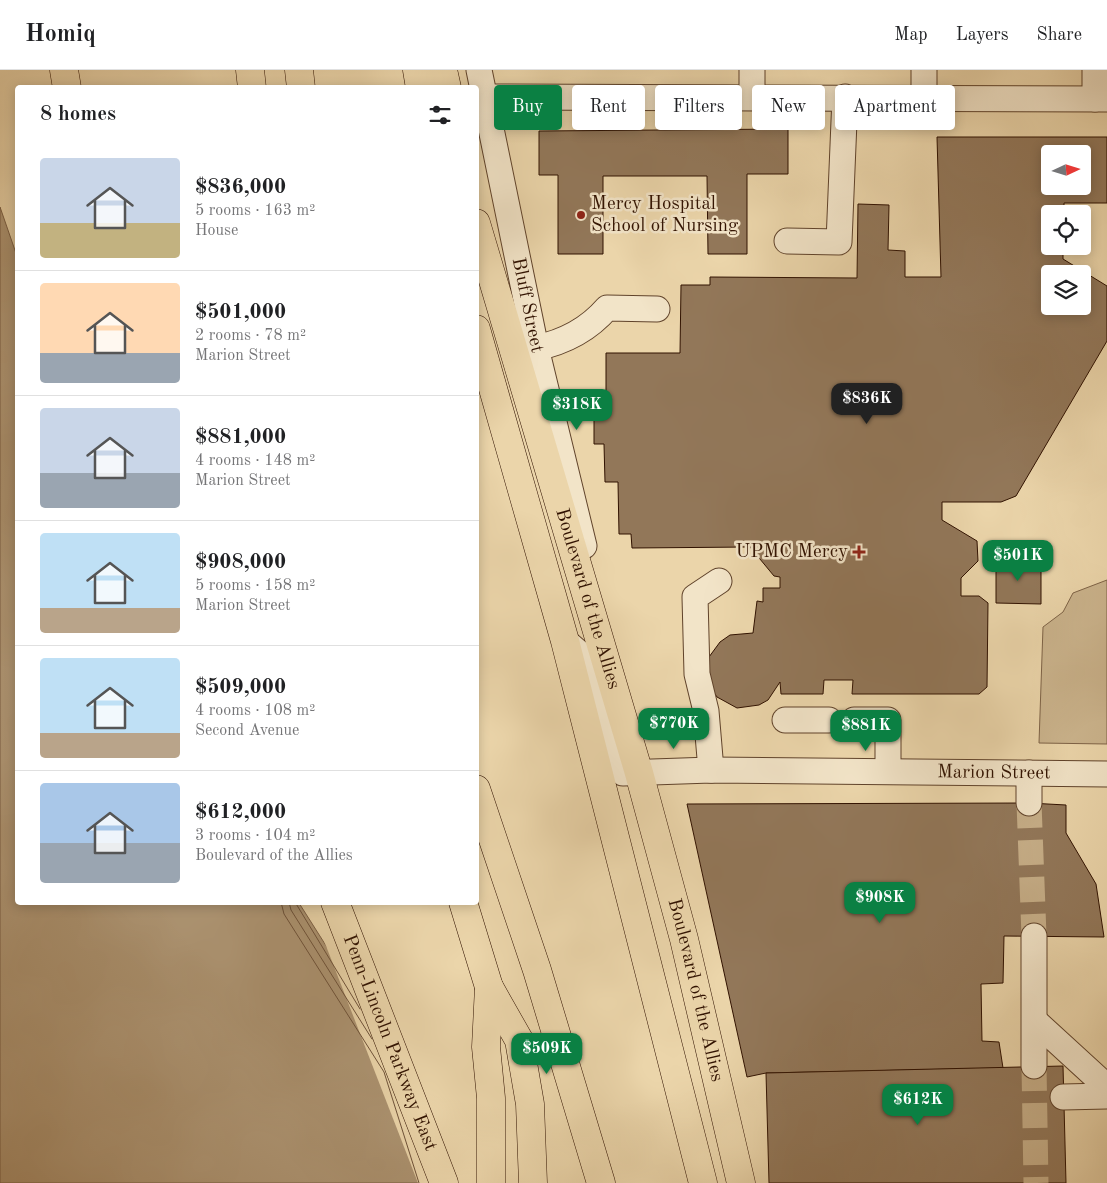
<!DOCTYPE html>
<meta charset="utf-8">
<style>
:root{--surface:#fff;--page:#f2f2f2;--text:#202124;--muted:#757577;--line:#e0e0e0;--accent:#0b8043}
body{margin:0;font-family:"Old Standard TT",serif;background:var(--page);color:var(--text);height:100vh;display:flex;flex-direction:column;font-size:19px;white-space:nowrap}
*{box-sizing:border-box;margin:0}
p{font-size:16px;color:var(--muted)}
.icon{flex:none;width:28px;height:28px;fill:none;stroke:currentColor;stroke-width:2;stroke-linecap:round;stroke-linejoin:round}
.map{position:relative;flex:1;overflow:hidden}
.side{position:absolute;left:15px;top:15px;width:464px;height:820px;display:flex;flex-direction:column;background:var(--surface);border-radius:5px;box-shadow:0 2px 12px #0003}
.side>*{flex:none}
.banner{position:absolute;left:494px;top:15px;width:475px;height:45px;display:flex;gap:10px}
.needle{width:32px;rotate:86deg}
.controls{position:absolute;left:1041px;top:75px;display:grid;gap:10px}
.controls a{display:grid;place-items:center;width:50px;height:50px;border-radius:5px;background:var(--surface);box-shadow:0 2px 12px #0003;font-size:25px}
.price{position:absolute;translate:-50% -42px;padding:0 11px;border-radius:10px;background:var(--accent);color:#fff;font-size:16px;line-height:32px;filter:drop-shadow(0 1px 2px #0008)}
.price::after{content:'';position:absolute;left:50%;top:30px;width:15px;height:11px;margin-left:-8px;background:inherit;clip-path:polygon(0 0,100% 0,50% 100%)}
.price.on{background:#222;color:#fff}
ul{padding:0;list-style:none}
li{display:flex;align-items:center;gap:15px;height:125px;padding:0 25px}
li+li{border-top:1px solid var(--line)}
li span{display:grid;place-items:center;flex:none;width:140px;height:100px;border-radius:5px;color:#555}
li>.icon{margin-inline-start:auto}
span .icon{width:60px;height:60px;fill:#fffc;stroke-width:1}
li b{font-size:21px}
h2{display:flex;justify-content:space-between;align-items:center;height:60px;padding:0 25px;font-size:21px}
.chip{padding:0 18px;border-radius:5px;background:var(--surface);box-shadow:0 2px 12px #0003;font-size:18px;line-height:45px}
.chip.on{background:var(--accent);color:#fff}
header{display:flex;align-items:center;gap:30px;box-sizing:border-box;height:70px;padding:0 25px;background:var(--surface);border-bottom:1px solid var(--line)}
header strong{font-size:24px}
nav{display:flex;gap:28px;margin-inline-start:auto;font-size:18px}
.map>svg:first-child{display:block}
.green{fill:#cbb48d;stroke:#7e6347}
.water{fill:#ac9371;stroke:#7b5f44}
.pier{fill:#ebd5aa}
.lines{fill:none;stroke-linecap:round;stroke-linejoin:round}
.shore{stroke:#6e5239;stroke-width:1}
.building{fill:#927759;stroke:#311201;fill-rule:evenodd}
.minor-tunnel{stroke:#c6ae88;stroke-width:25;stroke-dasharray:25 12;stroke-linecap:butt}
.minor-casing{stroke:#60432b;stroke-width:27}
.major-casing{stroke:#311201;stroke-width:29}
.highway-casing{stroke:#311201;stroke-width:29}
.minor{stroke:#f2e4c8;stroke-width:25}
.major{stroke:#ebd5aa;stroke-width:28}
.highway{stroke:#ebd5aa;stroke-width:28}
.poi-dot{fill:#8f2418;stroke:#f2e4c8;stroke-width:2}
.labels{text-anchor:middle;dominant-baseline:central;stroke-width:5;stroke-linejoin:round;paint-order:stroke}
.poi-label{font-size:19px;fill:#311201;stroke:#f2e4c8;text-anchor:start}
.street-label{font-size:19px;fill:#311201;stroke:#f2e4c8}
</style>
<header>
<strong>Homiq</strong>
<nav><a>Map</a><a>Layers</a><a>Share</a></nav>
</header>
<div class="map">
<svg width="1107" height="1113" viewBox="0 0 1107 1113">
<rect width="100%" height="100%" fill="#ebd5aa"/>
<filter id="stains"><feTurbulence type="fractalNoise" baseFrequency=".004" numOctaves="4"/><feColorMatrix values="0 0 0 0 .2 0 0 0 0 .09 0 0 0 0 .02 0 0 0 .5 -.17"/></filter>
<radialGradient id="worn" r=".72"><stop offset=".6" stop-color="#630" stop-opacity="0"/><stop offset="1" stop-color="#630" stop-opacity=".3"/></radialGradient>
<path class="green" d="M1107,510v164l-68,-1 4,-116 20,-15 10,-19z"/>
<path class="water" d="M0,137l18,52v643l281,1 102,161 37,119h-438z"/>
<path class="pier" d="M321,863l83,130 37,120h-23z"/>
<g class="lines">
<g class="shore">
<path d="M281,832l3,12 100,158 35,111"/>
<path d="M289,832l2,8 81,129"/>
<path d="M295,832l65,107"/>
</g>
</g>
<g class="building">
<path d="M788,59v45h-41v80h-39l-1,-78h-104v78h-45v-79h-19v-44z"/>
<path d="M937,67h170v66h-43v11h-14v32h13v13l44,27v55l-91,155 -15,6h-59v18l35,21 1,20 -17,17v18h18l9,7 -1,84 -8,7h-127l1,-14h-29l-1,14h-42l-1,-12 -12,18 -9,5 -22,3 -20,-11 -7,-10 -3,-11 2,-19 11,-15 10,-7 23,-2 4,-32 6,1v-14h17v-11l-6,-1 -24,-29 -118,1 -1,-14h-12l-1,-52h-13l-1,-38h-10v-33h12v-58h74l1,-68h29v-8l147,1 1,-74 31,1 -1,45 17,1v26h36zM1050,84h32v32h-32zM1050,204h32v32h-32z"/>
<path d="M996,489l45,1v44l-45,-1z"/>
<path d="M1029,733l37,2v28l30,51 8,53 -100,-1 -1,47 -22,1 1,57 17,1 4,26 -237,5 -19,4 -60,-273z"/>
<path d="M1063,996l3,117h-297l-3,-110z"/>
</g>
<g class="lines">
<g class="minor-tunnel">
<path d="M1029,733l5,133"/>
<path d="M1034,996l2,117"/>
</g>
<g class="minor-casing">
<g id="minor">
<path id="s1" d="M479,0l57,278 48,198"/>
<path d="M752,0v27"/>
<path d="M483,27l624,2"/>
<path d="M924,28v-28"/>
<path d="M1095,29v-29"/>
<path d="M787,171l52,1 6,-145"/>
<path d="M536,278c29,-6 52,-18 71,-40l50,1"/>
<path id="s2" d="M565,571l14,12 14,28 25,86 5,6 88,-3 396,4"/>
<path d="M785,650h44"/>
<path d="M854,650h34v51"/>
<path d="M711,700l-5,-59 -9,-37 -2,-77 24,-16"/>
<path d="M1029,703v30"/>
<path d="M1034,866v130"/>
<path d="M1036,952l71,65"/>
<path d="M1063,1027l44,-1"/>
</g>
</g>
<g class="major-casing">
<g id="major">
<path d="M250,0l2,18"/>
<path d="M463,832l26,85 30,53 11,64 3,79"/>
<path d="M489,917l-3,60 5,51v85"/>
</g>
</g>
<g class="highway-casing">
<g id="highway">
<path d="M64,0l3,18"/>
<path d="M299,0l2,18"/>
<path d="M417,0l3,18"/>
<path d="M443,0l4,18"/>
<path id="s3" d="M476,153l163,550 45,166 57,244"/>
<path d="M476,259l89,312 138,542"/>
<path d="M476,719l61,181 64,213"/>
<path id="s4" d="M335,832l109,281"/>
</g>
</g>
<use href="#minor" class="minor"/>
<use href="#major" class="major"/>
<use href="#highway" class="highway"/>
</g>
<g class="poi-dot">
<circle cx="581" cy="145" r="5"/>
<path d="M856.5 474.5h5v5h5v5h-5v5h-5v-5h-5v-5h5z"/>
</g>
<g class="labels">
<g class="poi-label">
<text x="591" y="134">Mercy Hospital<tspan x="591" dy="22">School of Nursing</tspan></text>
<text x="848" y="482" text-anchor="end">UPMC Mercy</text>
</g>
<g class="street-label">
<text stroke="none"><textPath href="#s1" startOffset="240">Bluff Street</textPath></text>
<text stroke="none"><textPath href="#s3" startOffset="392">Boulevard of the Allies</textPath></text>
<text stroke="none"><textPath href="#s2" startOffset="518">Marion Street</textPath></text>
<text stroke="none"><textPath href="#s3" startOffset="798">Boulevard of the Allies</textPath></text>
<text stroke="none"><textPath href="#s4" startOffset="151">Penn-Lincoln Parkway East</textPath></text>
</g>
</g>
<rect width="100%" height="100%" filter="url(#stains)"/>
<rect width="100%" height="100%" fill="url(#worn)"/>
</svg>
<div class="controls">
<a><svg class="needle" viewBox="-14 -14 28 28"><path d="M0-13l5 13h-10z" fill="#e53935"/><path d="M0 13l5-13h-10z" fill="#757577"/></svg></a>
<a><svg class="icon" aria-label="locate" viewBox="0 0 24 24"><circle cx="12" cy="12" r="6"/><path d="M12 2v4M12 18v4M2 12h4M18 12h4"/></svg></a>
<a><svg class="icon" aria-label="layers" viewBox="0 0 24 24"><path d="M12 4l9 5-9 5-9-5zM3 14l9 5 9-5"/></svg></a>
</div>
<b class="price on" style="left:867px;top:355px">$836K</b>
<b class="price" style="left:577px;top:361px">$318K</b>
<b class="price" style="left:1018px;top:512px">$501K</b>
<b class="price" style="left:674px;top:680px">$770K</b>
<b class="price" style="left:866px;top:682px">$881K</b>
<b class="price" style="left:880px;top:854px">$908K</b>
<b class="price" style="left:547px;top:1005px">$509K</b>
<b class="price" style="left:918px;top:1056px">$612K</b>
<div class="banner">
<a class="chip on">Buy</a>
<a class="chip">Rent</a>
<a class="chip">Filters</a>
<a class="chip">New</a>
<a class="chip">Apartment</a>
</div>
<section class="side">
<h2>8 homes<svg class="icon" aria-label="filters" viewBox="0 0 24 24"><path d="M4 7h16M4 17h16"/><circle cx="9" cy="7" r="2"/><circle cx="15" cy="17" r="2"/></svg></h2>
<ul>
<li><span style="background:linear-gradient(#c9d6e8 65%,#c2b280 0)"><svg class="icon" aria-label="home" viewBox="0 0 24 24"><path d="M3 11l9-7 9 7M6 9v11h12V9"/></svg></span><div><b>$836,000</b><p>5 rooms · 163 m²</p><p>House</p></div></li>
<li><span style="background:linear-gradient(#ffd9b3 70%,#9aa5b1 0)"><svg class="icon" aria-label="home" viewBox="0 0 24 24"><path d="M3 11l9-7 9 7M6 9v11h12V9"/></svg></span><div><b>$501,000</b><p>2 rooms · 78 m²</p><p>Marion Street</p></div></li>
<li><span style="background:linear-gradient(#c9d6e8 65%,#9aa5b1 0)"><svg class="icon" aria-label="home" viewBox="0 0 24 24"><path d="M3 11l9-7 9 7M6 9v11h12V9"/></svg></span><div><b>$881,000</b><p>4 rooms · 148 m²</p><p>Marion Street</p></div></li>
<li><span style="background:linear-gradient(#bfe0f5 75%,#b9a48a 0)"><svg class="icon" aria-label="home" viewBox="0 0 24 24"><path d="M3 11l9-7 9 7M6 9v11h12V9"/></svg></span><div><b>$908,000</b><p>5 rooms · 158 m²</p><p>Marion Street</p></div></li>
<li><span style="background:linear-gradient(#bfe0f5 75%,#b9a48a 0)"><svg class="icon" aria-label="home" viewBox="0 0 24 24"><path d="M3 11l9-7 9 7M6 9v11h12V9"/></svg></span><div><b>$509,000</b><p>4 rooms · 108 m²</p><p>Second Avenue</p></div></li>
<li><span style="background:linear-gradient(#a9c7e8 60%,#9aa5b1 0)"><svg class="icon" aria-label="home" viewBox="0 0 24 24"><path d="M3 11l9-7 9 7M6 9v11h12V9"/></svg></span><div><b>$612,000</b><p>3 rooms · 104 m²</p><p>Boulevard of the Allies</p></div></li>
</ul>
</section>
</div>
